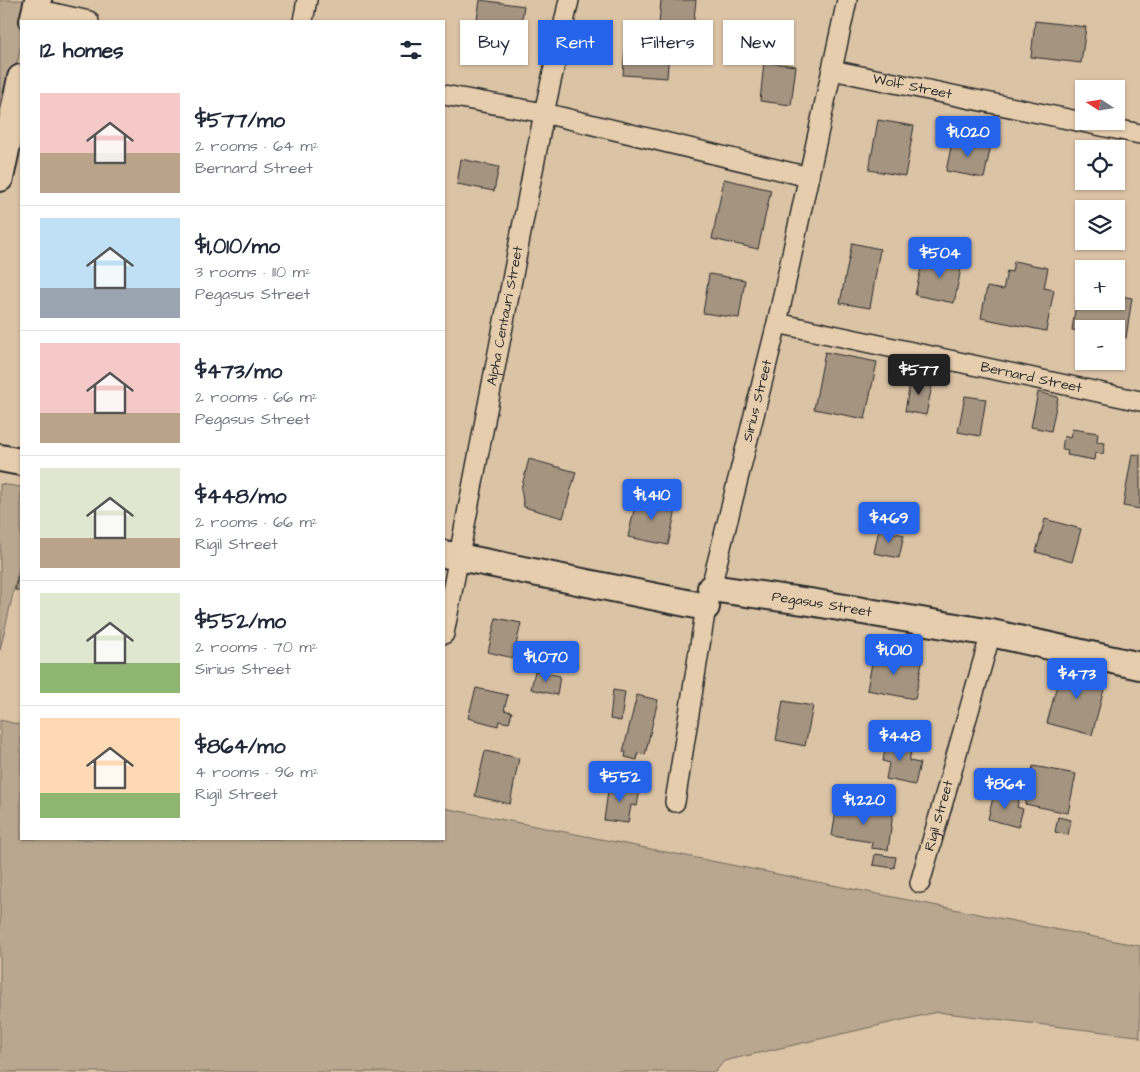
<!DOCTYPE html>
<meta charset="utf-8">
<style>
:root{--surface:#fff;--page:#f2f2f3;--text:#1f2937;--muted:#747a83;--line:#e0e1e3;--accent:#2563eb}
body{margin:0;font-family:"Architects Daughter",sans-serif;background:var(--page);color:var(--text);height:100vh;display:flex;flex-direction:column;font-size:19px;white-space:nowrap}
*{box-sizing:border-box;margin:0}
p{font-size:16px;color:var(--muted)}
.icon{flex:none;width:28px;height:28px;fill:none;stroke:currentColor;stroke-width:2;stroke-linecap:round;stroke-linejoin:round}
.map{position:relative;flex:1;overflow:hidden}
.details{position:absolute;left:20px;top:20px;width:425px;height:820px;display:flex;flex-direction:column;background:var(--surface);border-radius:0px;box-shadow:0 1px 4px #0004}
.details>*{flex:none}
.top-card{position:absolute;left:460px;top:20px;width:475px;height:45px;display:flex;gap:10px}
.needle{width:32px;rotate:282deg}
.tools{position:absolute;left:1075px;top:80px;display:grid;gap:10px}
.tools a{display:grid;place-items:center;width:50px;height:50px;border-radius:0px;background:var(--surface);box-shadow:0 1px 4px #0004;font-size:25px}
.price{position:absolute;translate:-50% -42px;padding:0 11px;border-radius:5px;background:var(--accent);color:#fff;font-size:16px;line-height:32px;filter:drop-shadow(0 1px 2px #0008)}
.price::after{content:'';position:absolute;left:50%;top:30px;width:15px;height:11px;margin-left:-8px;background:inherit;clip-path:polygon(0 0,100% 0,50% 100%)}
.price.selected{background:#222;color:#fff}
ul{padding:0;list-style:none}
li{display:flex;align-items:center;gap:15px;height:125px;padding:0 20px}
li+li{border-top:1px solid var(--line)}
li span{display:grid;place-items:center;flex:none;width:140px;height:100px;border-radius:0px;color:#555}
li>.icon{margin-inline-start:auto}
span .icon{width:60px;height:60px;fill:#fffc;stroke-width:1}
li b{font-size:21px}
h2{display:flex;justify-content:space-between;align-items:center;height:60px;padding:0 20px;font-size:21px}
.pill{padding:0 18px;border-radius:0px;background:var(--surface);box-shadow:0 1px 4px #0004;font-size:18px;line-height:45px}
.pill.selected{background:var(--accent);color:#fff}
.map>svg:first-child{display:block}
.green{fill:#baa790;stroke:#72695e}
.building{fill:#a49480;stroke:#2b2b2b}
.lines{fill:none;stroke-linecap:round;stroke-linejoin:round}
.street-casing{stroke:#2b2b2b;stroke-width:22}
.secondary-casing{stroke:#2b2b2b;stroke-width:30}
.street{stroke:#e6cdae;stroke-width:19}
.secondary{stroke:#e6cdae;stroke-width:26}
.labels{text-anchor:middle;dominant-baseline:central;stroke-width:4;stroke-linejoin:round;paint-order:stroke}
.street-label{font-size:14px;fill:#2b2b2b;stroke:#e6cdae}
</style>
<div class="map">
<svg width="1140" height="1072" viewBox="0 0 1140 1072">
<rect width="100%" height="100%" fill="#dbc3a6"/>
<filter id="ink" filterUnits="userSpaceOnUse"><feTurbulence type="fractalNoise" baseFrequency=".02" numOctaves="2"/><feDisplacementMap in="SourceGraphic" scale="10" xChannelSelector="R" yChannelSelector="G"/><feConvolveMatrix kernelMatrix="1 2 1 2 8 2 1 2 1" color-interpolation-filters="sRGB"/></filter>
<g filter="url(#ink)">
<g class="green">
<path d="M0,0h30l-9,21v23l-21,104z"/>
<path d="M0,484l21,3v72l-21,91z"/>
<path d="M0,720l21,5v114h423v-31l696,138v93l-3,-3 -200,-24 -213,49 -9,11h-715z"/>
</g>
<g class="building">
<path d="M480,0l44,6 -7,46 -44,-6z"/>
<path d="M661,0h35l-3,28 -34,-4z"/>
<path d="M1035,21l51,6 -5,36 -50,-6z"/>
<path d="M626,34l44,4 -3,40 -44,-3z"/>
<path d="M764,62l32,4 -5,39 -31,-4z"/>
<path d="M878,120l36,6 -9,50 -36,-6z"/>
<path d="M953,138l38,7 -7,33 -38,-7z"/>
<path d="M461,159l38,8 -5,24 -37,-7z"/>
<path d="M724,179l47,11 -13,59 -46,-10z"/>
<path d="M852,243l28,6 -10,59 -30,-5z"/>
<path d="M944,255l19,4 -9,44 -39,-8 8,-36 17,4z"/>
<path d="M1014,261l34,7 -4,20 10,2 -8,41 -65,-13 6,-31 16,3 4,-19 5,1z"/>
<path d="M709,274l36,6 -6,38 -36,-5z"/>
<path d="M1080,275l4,1v25h32v-6l16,3 -6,40 -10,-1v-8h-32v3l-12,-2z"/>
<path d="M825,352l52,10 -12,57 -51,-10z"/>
<path d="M911,377l22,4 -7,34 -21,-4z"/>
<path d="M1038,392l20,5 -7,34 -20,-4z"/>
<path d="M965,396l21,3 -6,37 -22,-4z"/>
<path d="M1072,429l26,4 -1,9 8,1 -2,11 -8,-1 -1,7 -27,-5 1,-5 -6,-1 2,-13 6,2z"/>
<path d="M1132,454l8,1v54l-17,-3z"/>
<path d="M529,459l47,13 -13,46 -39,-11 -3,-18z"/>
<path d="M637,497l40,8 -9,40 -40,-8z"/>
<path d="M1045,519l36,10 -9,33 -36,-10z"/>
<path d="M879,529l25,6 -5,23 -25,-5z"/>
<path d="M18,576l3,1v14l-6,-1z"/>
<path d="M496,618l25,5 -8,35 -25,-6z"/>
<path d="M874,652l48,10 -7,37 -48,-9z"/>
<path d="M529,656l12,2 -2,11 -12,-2z"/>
<path d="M1062,666l45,12 -15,57 -45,-12z"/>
<path d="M535,671l25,5 -3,19 -26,-6z"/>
<path d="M476,688l32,7 -4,15 8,2 -3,11 -10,-2 -1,5 -30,-8z"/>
<path d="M613,690l12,2 -4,29 -11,-2z"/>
<path d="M637,695l21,5 -13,55 -7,-2 -1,7 -12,-3 1,-5h-3z"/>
<path d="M783,701l30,5 -8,40 -29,-6z"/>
<path d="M887,738l26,5 -4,18 11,2 -5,22 -29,-6 3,-16 -6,-2z"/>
<path d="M485,751l34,7 -9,46 -35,-8z"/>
<path d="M1033,766l43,8 -8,39 -43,-9z"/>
<path d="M609,784l31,5 -3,17 -6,-1 -3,18 -24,-3z"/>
<path d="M994,793l25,6 -2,8 6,2 -5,18 -30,-8z"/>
<path d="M837,805l56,9 -5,36 -17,-2 1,-6 -40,-6z"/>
<path d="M1058,817l13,3 -3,15 -13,-3z"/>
<path d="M875,854l21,3 -2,11 -21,-3z"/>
</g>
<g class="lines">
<g class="street-casing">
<g id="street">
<path d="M36,9l53,12"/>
<path d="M303,21l4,-21"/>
<path id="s1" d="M832,70l308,64"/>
<path d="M444,95l100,18 265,64"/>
<path id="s2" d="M777,323l363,78"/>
<path id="s3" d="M444,634l100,-521 25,-113"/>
<path id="s4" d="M675,802l31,-195 71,-284 70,-323"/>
<path id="s5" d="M920,883l71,-250"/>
</g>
</g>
<g class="secondary-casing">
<g id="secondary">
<path d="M33,21l5,-21"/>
<path d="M0,178l21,-100"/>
<path d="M0,458l21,4"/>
<path d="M444,554l262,53"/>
<path id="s6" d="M711,588l99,14 181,31 149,33"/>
</g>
</g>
<use href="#street" class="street"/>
<use href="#secondary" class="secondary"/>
</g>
</g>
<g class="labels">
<g class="street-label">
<text stroke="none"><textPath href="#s1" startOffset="82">Wolf Street</textPath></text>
<text stroke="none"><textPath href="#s3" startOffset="324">Alpha Centauri Street</textPath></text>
<text stroke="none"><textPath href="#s2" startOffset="260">Bernard Street</textPath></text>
<text stroke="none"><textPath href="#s4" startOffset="410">Sirius Street</textPath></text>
<text stroke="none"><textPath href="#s6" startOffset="112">Pegasus Street</textPath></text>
<text stroke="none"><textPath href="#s5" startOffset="70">Rigil Street</textPath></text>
</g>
</g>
</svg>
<div class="tools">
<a><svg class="needle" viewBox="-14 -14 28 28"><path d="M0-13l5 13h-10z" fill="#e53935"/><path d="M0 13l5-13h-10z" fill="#747a83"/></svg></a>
<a><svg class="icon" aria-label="locate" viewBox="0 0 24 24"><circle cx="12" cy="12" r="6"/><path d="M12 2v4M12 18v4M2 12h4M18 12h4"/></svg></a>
<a><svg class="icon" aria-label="layers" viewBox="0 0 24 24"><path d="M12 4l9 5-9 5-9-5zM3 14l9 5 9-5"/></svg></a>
<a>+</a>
<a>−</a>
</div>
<b class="price" style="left:968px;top:158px">$1,020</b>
<b class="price" style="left:940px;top:279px">$504</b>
<b class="price selected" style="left:919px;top:396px">$577</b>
<b class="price" style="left:652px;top:521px">$1,410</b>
<b class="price" style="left:889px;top:544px">$469</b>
<b class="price" style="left:894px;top:676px">$1,010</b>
<b class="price" style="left:546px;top:683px">$1,070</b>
<b class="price" style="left:1077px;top:700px">$473</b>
<b class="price" style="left:900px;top:762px">$448</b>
<b class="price" style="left:620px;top:803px">$552</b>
<b class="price" style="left:1005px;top:810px">$864</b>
<b class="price" style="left:864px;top:826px">$1,220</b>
<div class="top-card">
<a class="pill">Buy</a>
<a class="pill selected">Rent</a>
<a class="pill">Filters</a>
<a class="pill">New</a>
</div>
<section class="details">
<h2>12 homes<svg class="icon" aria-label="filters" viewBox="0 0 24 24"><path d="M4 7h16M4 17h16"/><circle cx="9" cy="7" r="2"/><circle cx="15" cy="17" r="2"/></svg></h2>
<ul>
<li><span style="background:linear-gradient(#f6c9c9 60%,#b9a48a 0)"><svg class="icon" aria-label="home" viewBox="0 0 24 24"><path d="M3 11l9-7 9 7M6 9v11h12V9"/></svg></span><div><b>$577/mo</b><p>2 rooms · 64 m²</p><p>Bernard Street</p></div></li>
<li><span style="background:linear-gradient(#bfe0f5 70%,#9aa5b1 0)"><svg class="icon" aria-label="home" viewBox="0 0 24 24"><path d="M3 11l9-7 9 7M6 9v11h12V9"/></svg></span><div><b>$1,010/mo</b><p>3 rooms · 110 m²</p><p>Pegasus Street</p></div></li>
<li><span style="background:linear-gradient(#f6c9c9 70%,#b9a48a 0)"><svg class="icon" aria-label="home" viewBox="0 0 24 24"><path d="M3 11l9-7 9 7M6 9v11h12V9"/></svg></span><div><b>$473/mo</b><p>2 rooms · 66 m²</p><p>Pegasus Street</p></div></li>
<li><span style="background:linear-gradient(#dfe7d0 70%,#b9a48a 0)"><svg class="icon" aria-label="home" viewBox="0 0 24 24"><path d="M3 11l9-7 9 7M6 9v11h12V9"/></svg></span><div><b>$448/mo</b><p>2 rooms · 66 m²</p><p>Rigil Street</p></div></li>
<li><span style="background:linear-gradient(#dfe7d0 70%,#8fb573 0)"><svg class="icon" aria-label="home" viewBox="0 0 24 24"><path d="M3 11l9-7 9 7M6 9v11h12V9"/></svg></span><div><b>$552/mo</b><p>2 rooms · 70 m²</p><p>Sirius Street</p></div></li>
<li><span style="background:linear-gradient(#ffd9b3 75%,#8fb573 0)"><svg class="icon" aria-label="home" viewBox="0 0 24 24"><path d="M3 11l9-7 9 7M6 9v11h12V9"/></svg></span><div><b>$864/mo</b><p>4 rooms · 96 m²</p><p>Rigil Street</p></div></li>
</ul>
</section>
</div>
